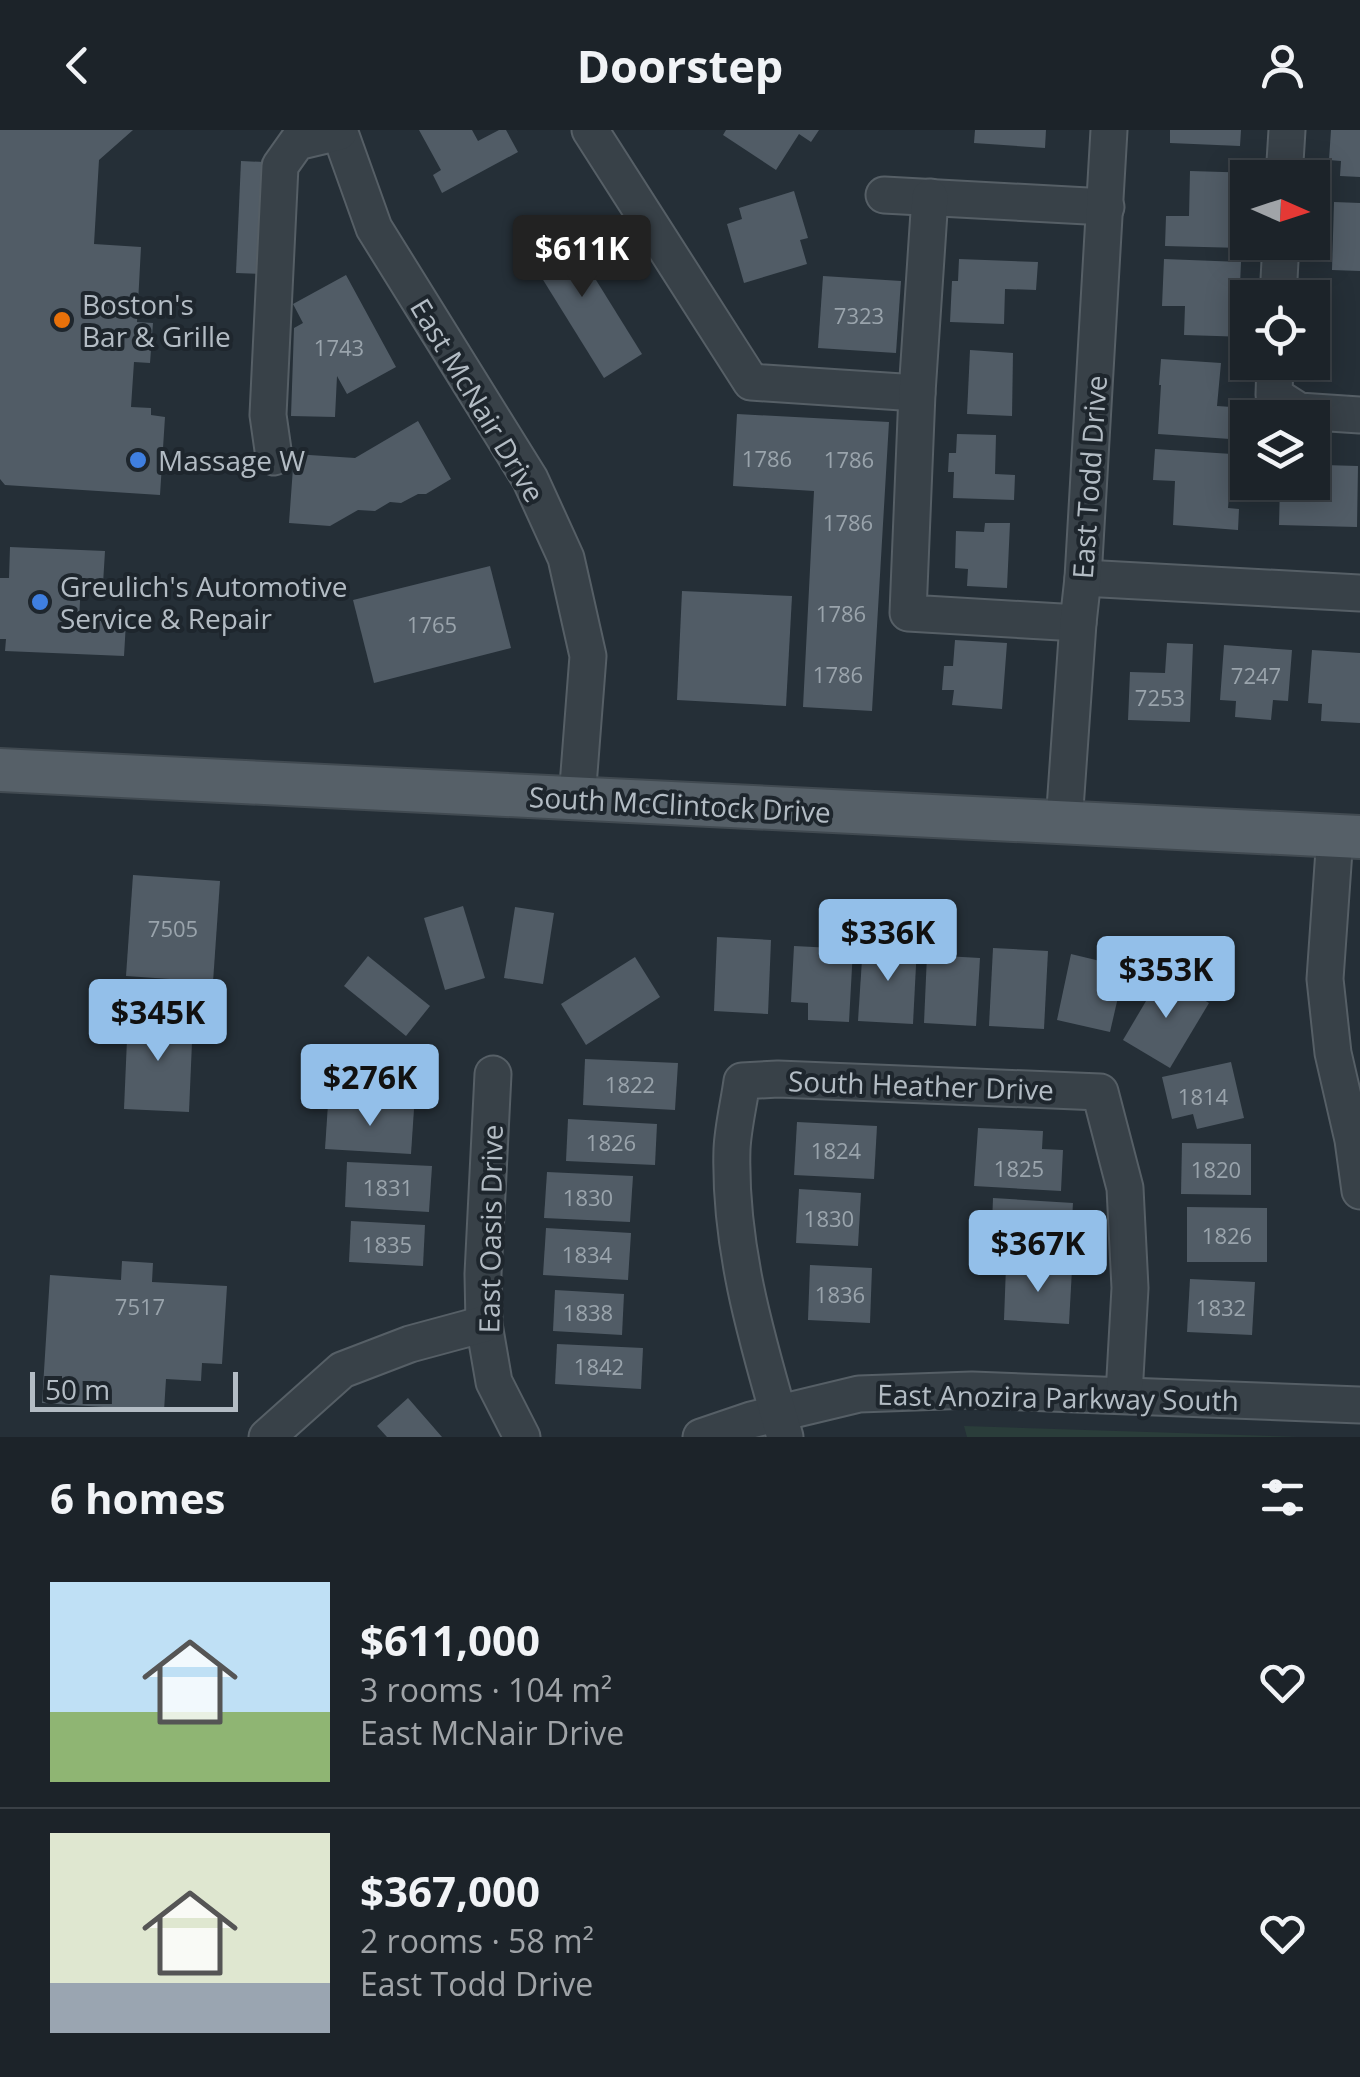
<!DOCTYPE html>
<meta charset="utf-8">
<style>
:root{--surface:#1c2329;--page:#292f35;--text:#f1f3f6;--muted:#a0a4a8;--line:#3a4046;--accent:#93bfe9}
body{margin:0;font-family:"Open Sans",sans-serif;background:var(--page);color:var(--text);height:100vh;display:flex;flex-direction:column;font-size:38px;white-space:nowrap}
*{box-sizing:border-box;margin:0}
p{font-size:32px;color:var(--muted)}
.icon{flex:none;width:55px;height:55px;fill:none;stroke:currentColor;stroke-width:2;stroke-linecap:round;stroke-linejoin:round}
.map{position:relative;height:1307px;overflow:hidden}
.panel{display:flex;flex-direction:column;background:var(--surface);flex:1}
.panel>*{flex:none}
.needle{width:65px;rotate:93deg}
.controls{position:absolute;left:1230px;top:30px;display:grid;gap:20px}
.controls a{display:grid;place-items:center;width:100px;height:100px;border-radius:0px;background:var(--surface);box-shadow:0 5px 25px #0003,0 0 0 2px var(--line);font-size:50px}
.scale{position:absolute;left:30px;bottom:25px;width:208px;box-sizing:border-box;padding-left:10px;border:5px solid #b3bcc4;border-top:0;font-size:28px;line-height:35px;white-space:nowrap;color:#b3bcc4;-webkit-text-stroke:8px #1e262d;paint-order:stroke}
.price{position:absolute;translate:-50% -85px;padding:0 22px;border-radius:10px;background:var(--accent);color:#111;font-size:32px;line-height:65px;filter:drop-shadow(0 2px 5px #0008)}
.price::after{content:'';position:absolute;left:50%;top:60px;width:30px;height:22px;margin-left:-15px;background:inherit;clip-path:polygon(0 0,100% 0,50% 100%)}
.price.current{background:#222;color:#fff}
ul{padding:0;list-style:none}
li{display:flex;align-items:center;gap:30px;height:250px;padding:0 50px}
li+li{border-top:2px solid var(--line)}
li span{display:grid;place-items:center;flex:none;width:280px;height:200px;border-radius:0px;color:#555}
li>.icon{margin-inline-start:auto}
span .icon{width:120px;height:120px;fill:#fffc;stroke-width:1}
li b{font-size:42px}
h2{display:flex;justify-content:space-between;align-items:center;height:120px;padding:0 50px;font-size:42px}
header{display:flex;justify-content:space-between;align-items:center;height:130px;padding:0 50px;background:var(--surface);font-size:45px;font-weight:700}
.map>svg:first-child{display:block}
.park{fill:#2a3d3a}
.building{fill:#515c66}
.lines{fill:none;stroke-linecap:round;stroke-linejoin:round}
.minor-casing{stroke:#565f66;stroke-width:39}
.major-casing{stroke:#414a51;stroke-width:46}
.minor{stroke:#384148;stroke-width:35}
.major{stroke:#566068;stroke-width:42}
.food-dot{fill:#e8710a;stroke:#1e262d;stroke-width:4}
.shop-dot{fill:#3f7fe0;stroke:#1e262d;stroke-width:4}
.labels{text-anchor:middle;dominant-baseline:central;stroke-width:8;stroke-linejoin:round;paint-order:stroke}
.number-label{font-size:22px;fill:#9aa4ac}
.poi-label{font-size:28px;fill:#b3bcc4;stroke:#1e262d;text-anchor:start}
.street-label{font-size:28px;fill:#b3bcc4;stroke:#1e262d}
</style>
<header><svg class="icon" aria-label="back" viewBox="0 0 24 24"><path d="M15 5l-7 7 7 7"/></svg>Doorstep<svg class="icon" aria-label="person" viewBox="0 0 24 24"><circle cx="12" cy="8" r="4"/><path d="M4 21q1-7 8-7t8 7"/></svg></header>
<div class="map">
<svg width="1360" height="1307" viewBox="0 0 1360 1307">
<rect width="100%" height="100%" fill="#252f37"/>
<path class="park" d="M964,1296l335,11h-332z"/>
<g class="building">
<path d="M0,0h133l-34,30 -5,84 47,3 -4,75 16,1 -3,40 -16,-1 -3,45 20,1v7l14,2 -5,78 -155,-10 -5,-6z"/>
<path d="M419,0h53l6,11 21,-11h7l12,22 -76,41 -9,-18 8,-5z"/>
<path d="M726,0h93l-8,12 -12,-8 -23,36 -53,-35z"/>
<path d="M975,0h71l-1,18 -71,-5z"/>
<path d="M1170,0h71l-1,16 -70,-3z"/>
<path d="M1331,0h29v47l-20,-1 1,-15 -12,-1z"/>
<path d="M241,31l24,1 -6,112 -23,-1z"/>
<path d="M1190,41l66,2 -1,5h-7v24h-5l-1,46 -77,-2 1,-30h23z"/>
<path d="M794,61l14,47 -8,2 7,24 -63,19 -17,-59 15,-5 -3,-11z"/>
<path d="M1334,72l26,1v68l-28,-1z"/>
<path d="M560,92l82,132 -38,24 -82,-132z"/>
<path d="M959,129l79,3 -2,28 -31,-1 -1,35 -54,-2 2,-41h6z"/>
<path d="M1164,129l77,3 -2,46h9v29l-64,-2 1,-29h-23z"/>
<path d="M346,145l50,92 -49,27 -10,-18 -2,41 -44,-1 3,-88 9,-5 -10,-19z"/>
<path d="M823,146l78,5 -5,72 -78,-5z"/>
<path d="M970,220l43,3 -1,63 -45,-2z"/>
<path d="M1161,229l60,4 -4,43 15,1 -2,32 -72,-5 3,-49h-2z"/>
<path d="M737,284l152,8 -17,289 -69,-4 11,-216 -81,-5z"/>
<path d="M418,291l33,58 -25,15h-8l-17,9 -11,-1 -15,9 -17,-1 -28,16 -41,-3 5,-69 61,4z"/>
<path d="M957,304l39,1 -1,39 20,1 -1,25 -61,-2 1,-26h-6l1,-19h7z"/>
<path d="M1155,319l77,5 -4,54 11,1 -1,21 -65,-5 2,-44 -22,-1z"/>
<path d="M1312,322h13l-1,13 34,1 -1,61 -78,-2 1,-41 32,-2z"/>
<path d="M985,393h25l-3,65 -40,-2 1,-17 -13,-1 1,-37 28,1z"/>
<path d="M10,417l95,4 -2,33 -22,-1 -2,37 47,2 -2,34 -119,-5 1,-12h-6v-61h9z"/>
<path d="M490,436l21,82 -137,35 -21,-83z"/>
<path d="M682,461l110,5 -6,110 -109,-6z"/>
<path d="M955,510l52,3 -5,66 -50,-4 2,-15h-12l2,-24h9z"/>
<path d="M1167,513l26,1 -3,78 -62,-2 2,-48 35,1z"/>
<path d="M1224,515l68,5 -4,51 -15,-1 -2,20 -36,-3 1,-16 -16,-1z"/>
<path d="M1312,520l48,3v70l-39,-2 1,-17 -14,-1z"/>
<path d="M133,745l87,6 -7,101 -87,-6z"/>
<path d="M463,776l22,72 -40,12 -21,-72z"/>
<path d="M515,777l39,6 -11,71 -39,-6z"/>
<path d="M717,807l54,3 -3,74 -54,-3z"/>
<path d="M863,814l54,2 -4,78 -55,-3z"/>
<path d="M794,816l59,3 -4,73 -41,-2v-17l-17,-1z"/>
<path d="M993,818l55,3 -4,78 -55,-3z"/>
<path d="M1071,824l54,13 -15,65 -53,-12z"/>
<path d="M927,825l53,3 -4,68 -52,-3z"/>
<path d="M368,826l62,50 -24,30 -62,-50z"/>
<path d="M635,827l25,40 -74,48 -25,-41z"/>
<path d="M1162,844l47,29 -39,65 -47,-28z"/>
<path d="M128,886l65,3 -4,93 -65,-3z"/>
<path d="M318,916l86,5 -2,46 -86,-5z"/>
<path d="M585,929l93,4 -3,47 -92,-5z"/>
<path d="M1231,932l13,56 -47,11 -4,-15 -21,5 -10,-42z"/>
<path d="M328,974l86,5 -3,45 -86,-5z"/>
<path d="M568,989l89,5 -2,41 -89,-4z"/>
<path d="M797,992l80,4 -3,53 -80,-4z"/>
<path d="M978,998l65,3 -1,18 21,1 -2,41 -87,-5z"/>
<path d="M1182,1013l69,1v51l-70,-1z"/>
<path d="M347,1032l85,4 -3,46 -84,-5z"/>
<path d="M547,1042l86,4 -3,46 -86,-4z"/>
<path d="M799,1059l62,4 -3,53 -62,-3z"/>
<path d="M993,1068l80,5 -3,53 -79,-4z"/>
<path d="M1187,1077l80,1v54h-80z"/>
<path d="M351,1091l74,4 -2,41 -74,-4z"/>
<path d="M546,1098l85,5 -3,47 -85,-5z"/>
<path d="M122,1131l31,2 -1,19 75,4 -5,78 -20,-1 -1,18 -35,-2 -2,32 -122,-8 8,-128 71,5z"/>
<path d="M810,1135l62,3 -2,55 -62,-3z"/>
<path d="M1006,1136l66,3 -3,55 -65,-4z"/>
<path d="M1190,1149l65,3 -3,53 -65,-3z"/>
<path d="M555,1160l69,4 -2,41 -69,-4z"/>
<path d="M557,1214l86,4 -2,41 -86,-5z"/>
<path d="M408,1268l34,39h-55l-10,-11z"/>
</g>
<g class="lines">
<g class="minor-casing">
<g id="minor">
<path d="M339,0l35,98 156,251 36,79 22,98 -11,143"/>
<path d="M590,0l161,252 166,11"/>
<path d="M1284,48l3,-48"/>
<path d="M884,65l222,12"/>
<path d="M930,67l-13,196 -9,220 170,10"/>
<path d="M1278,168l3,-56"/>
<path d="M1275,232l-1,33 25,16 61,4"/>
<path d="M274,327l-6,-42 12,-249 17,-24 42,-10"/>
<path d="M1083,448l277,15"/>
<path d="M1064,693l14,-200 5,-45 26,-448"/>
<path d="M1335,706l-10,143 8,74 20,87 7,51"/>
<path d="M493,944l-10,200 1,50 10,58 28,55"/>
<path d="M267,1307l75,-67 68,-26 74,-20"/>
<path d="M701,1307l50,-17 108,-26 113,-4 388,15"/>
<path d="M785,1307c-27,-94 -56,-188 -53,-288 1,-22 7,-46 10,-68l36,-2 322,13 25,96 5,100 -6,107"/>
</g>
</g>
<g class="major-casing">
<path id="major" d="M0,640l1360,67"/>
</g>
<use href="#minor" class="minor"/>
<use href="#major" class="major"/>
</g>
<circle class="food-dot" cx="62" cy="190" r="10"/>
<g class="shop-dot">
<circle cx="138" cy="330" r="10"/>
<circle cx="40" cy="472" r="10"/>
</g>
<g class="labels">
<g class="number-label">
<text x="859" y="185">7323</text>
<text x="339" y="217">1743</text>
<text x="767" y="328">1786</text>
<text x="849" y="329">1786</text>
<text x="848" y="392">1786</text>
<text x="841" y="483">1786</text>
<text x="432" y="494">1765</text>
<text x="838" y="544">1786</text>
<text x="1256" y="545">7247</text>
<text x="1160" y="567">7253</text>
<text x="173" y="798">7505</text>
<text x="630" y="954">1822</text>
<text x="1203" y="966">1814</text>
<text x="611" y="1012">1826</text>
<text x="836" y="1020">1824</text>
<text x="1019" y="1038">1825</text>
<text x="1216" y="1039">1820</text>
<text x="388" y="1057">1831</text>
<text x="588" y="1067">1830</text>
<text x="829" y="1088">1830</text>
<text x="1227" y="1105">1826</text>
<text x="387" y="1114">1835</text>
<text x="587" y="1124">1834</text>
<text x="840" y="1164">1836</text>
<text x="140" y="1176">7517</text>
<text x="1221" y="1177">1832</text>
<text x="588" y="1182">1838</text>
<text x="599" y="1236">1842</text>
</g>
<g class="poi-label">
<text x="82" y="174">Boston's<tspan x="82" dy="32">Bar &amp; Grille</tspan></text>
<text x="158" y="330">Massage W</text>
<text x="60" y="456">Greulich's Automotive<tspan x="60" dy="32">Service &amp; Repair</tspan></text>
</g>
<g class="street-label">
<text transform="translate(478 270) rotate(59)">East McNair Drive</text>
<text transform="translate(1089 347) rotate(-86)">East Todd Drive</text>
<text transform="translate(680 674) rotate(3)">South McClintock Drive</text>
<text transform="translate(921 955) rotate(2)">South Heather Drive</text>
<text transform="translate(490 1099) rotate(-89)">East Oasis Drive</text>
<text transform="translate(1058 1267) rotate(1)">East Anozira Parkway South</text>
</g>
</g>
</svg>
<div class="controls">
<a><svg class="needle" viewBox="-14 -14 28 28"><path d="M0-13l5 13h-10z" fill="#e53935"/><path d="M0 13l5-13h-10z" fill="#a0a4a8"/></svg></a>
<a><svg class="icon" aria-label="locate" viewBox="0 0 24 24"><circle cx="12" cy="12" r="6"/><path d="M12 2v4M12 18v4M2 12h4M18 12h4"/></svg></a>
<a><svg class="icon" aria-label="layers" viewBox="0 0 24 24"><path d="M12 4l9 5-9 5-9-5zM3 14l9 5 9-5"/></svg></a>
</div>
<div class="scale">50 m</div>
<b class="price current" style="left:582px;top:170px">$611K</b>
<b class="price" style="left:888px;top:854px">$336K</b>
<b class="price" style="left:1166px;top:891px">$353K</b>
<b class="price" style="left:158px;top:934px">$345K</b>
<b class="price" style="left:370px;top:999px">$276K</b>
<b class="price" style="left:1038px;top:1165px">$367K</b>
</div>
<section class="panel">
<h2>6 homes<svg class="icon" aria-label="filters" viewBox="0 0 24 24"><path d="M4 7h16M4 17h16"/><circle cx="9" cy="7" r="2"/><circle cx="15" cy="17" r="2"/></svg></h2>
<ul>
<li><span style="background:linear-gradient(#bfe0f5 65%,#8fb573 0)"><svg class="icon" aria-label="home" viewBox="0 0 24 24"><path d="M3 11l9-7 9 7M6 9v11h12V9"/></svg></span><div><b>$611,000</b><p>3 rooms · 104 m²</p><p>East McNair Drive</p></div><svg class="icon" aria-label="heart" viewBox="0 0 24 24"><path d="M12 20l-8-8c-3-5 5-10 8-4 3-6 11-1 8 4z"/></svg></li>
<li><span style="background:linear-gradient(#dfe7d0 75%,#9aa5b1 0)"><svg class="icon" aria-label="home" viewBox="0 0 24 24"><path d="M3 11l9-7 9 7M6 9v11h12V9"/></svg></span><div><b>$367,000</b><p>2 rooms · 58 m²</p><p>East Todd Drive</p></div><svg class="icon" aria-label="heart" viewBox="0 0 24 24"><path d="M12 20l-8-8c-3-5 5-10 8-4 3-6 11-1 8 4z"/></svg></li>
</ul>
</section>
